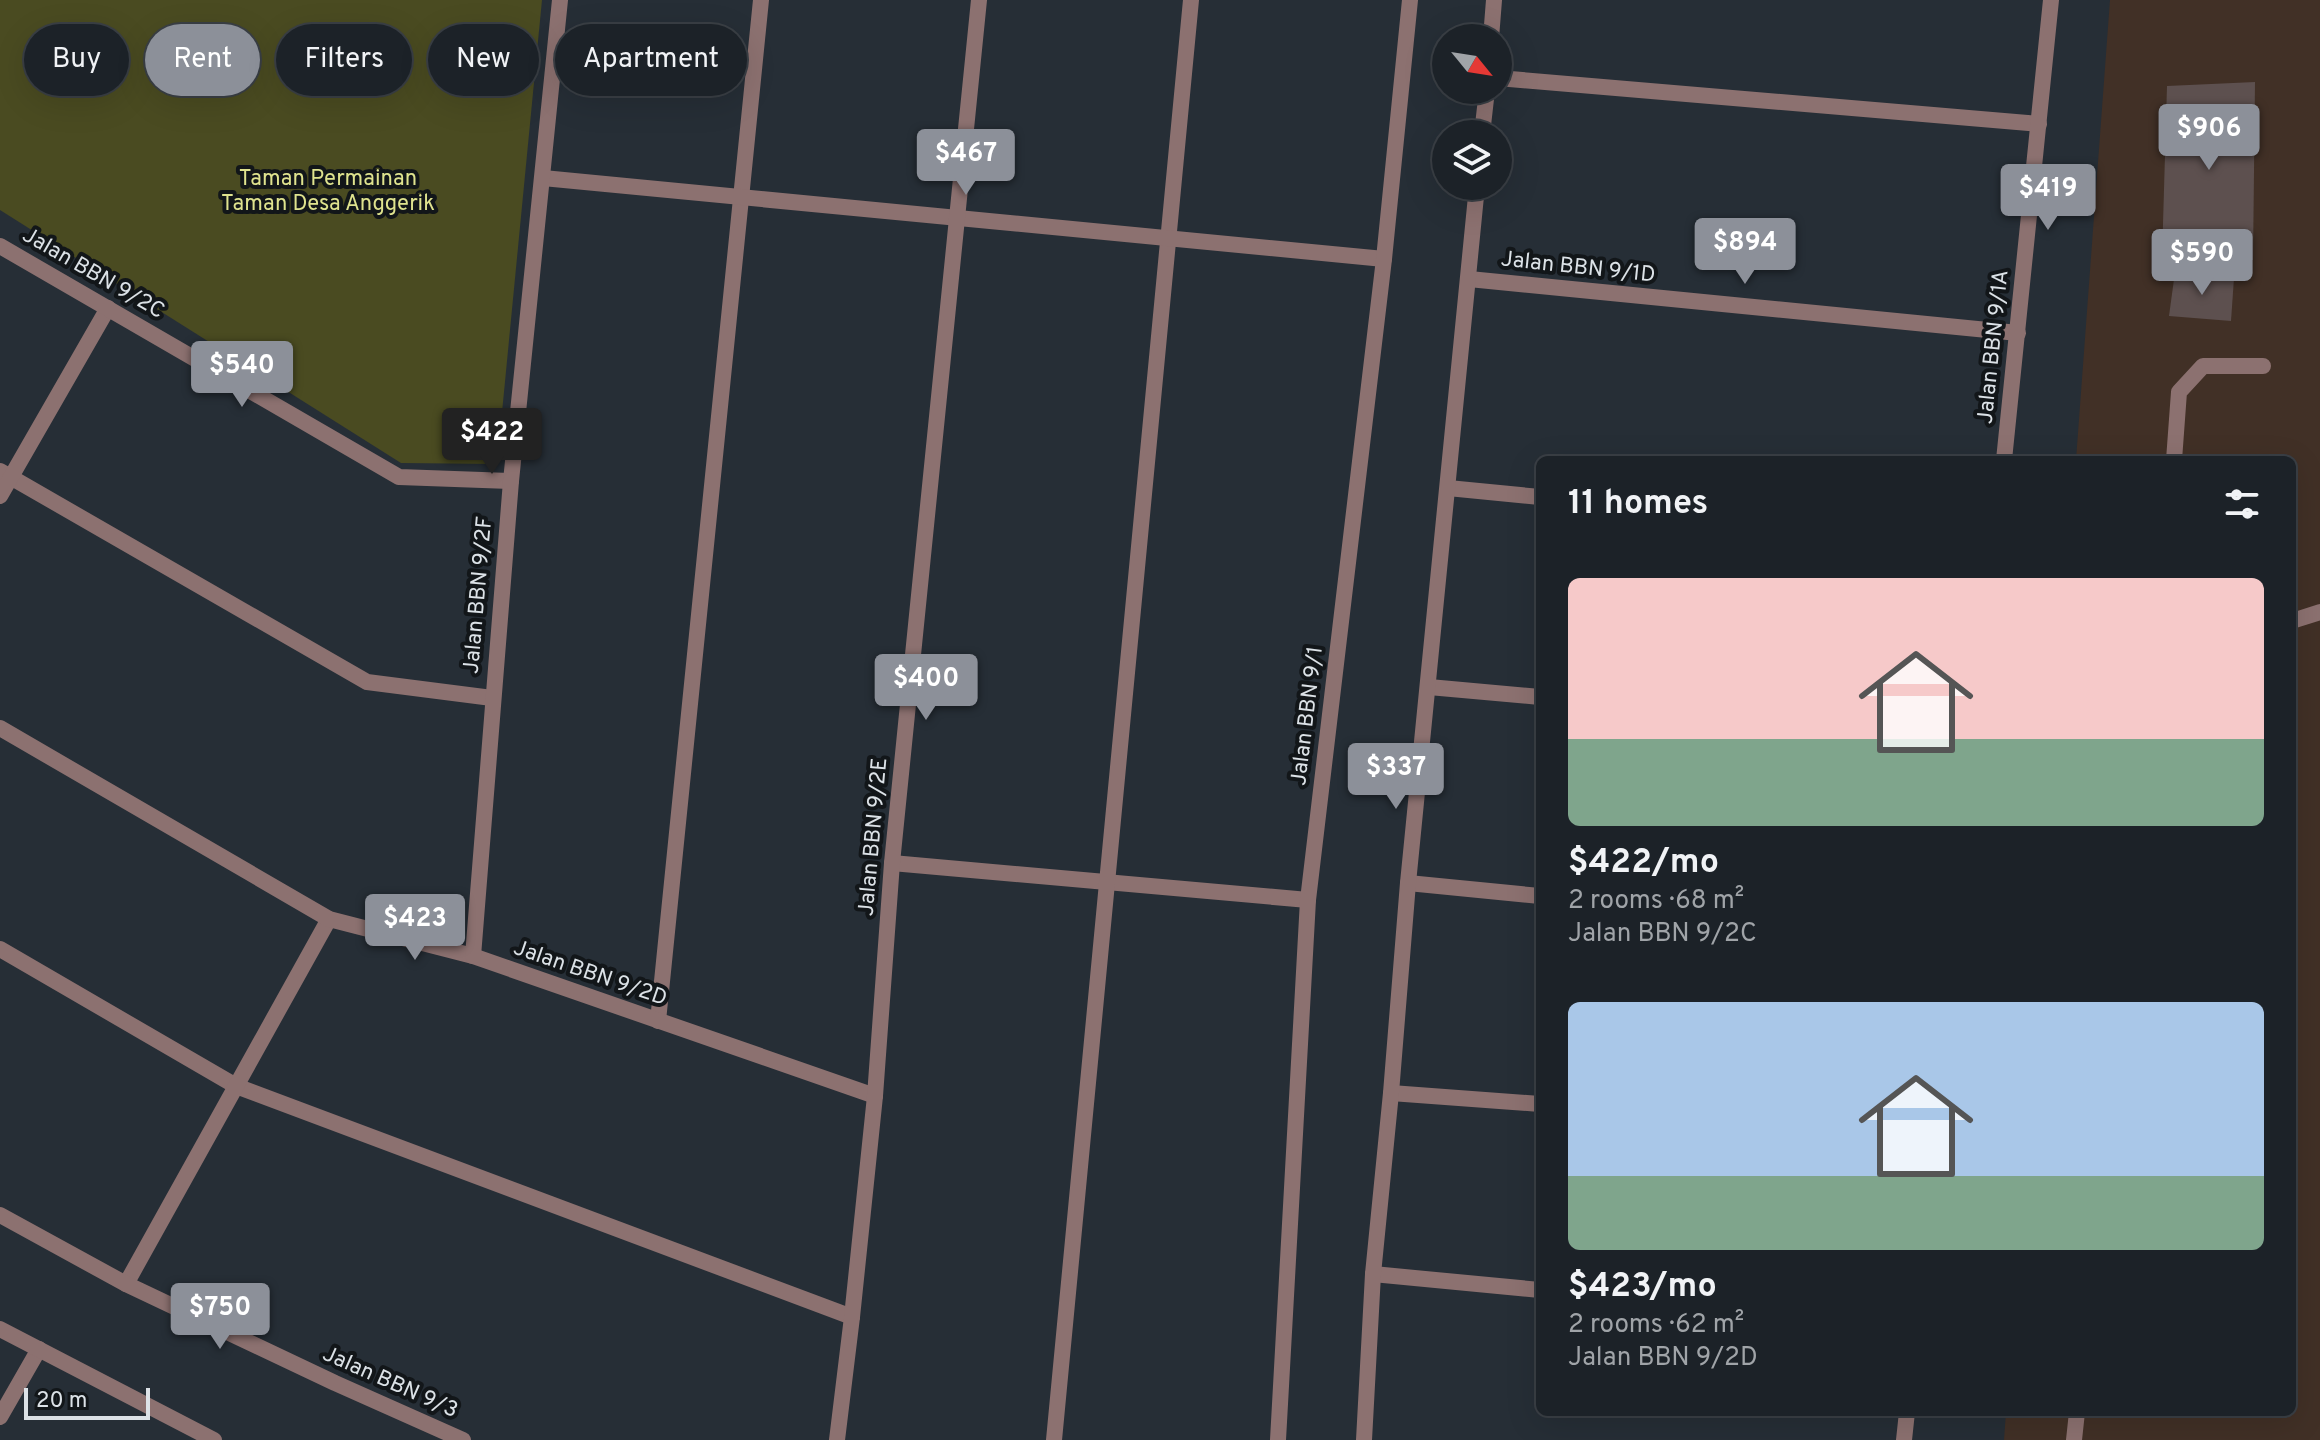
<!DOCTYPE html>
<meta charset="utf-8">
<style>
:root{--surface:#1c2228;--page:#292f34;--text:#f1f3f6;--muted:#a0a4a8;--line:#3a3f45;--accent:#8c9099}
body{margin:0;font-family:Overpass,sans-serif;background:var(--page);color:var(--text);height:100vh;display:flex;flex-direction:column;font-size:30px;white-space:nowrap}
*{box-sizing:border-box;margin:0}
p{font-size:26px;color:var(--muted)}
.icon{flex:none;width:44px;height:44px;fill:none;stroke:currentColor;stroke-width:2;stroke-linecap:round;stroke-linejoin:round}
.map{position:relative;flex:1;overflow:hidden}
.drawer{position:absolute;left:1536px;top:456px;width:760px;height:960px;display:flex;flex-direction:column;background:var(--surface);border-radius:12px;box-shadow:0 8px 32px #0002,0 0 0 2px var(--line)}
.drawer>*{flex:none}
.top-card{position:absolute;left:24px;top:24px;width:760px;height:72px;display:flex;gap:16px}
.needle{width:52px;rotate:120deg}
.fabs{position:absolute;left:1432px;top:24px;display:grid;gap:16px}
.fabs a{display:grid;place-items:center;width:80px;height:80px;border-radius:50%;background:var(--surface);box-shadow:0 8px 32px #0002,0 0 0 2px var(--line);font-size:40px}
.scale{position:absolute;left:24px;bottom:20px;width:126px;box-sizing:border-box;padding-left:8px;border:4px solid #dce2e7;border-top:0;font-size:22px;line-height:28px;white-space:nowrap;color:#dce2e7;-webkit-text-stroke:6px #121619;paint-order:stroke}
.price{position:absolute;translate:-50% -68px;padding:0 18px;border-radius:8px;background:var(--accent);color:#fff;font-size:26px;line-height:52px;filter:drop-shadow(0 2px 4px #0008)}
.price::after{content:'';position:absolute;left:50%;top:48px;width:24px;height:18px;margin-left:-12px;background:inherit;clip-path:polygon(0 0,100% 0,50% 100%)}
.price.on{background:#222;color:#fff}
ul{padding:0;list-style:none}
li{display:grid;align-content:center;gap:16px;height:424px;padding:0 32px}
li span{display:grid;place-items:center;height:248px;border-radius:12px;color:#555}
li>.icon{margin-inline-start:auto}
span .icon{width:144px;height:144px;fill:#fffc;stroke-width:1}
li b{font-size:34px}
h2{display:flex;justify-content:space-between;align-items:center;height:96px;padding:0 32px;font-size:34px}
.chip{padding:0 28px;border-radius:36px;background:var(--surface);box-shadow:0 8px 32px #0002,0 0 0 2px var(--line);font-size:28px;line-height:72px}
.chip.on{background:var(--accent);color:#fff}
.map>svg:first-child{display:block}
.education{fill:#413026}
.green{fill:#4a4b21}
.building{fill:#5d504f}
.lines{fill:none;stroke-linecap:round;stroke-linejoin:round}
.service{stroke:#8c7170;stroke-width:16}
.minor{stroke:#8c7170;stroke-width:16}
.labels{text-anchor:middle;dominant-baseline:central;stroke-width:8;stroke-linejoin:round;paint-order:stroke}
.park-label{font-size:22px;fill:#dfe38e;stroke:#121619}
.street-label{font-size:22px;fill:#dce2e7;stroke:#121619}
</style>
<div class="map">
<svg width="2320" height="1440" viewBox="0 0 2320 1440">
<rect width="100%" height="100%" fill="#262e36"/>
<path class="education" d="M2110,0h210v1440h-316l2,-28h286v-952h-216z"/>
<path class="green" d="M0,0h542l-45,464 -96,-1 -401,-253z"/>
<g class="building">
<path d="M2255,82l-2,178 -91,-1 5,-173z"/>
<path d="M2175,272l59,6 -3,43 -62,-5z"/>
</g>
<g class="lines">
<g class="service">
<path d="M1498,78l541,46"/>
<path d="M2174,460l5,-68 24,-26h60"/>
<path d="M0,471l367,211 125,16"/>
<path d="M1448,488l92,9"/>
<path d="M0,496l108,-188"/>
<path d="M2292,621l28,-9"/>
<path d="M892,863l416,37"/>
<path d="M1408,883l132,13"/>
<path d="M0,949l236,137 616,231"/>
<path d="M658,1021l103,-1021"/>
<path d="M1373,1274l167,16"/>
<path d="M126,1284l203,-365"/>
<path d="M0,1417l39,-68"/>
<path d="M1054,1440l137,-1440"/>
<path d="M2074,1440l3,-28"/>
</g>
<g class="minor">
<path d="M1491,38l3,-38"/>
<path d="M1482,134l5,-44"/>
<path d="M543,178l841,81"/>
<path d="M0,246l399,231 112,4"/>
<path d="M1469,279l549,54"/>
<path d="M2004,460l47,-460"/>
<path d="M1429,687l111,10"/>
<path d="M0,728l329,191 144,37 402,140"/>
<path d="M473,956l38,-475 49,-481"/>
<path d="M1391,1093l149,11"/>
<path d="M0,1215l126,69 209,99 128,57"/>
<path d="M0,1329l214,111"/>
<path d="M837,1440l15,-123 23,-221 17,-233 87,-863"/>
<path d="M1278,1440l30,-540 76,-641 26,-259"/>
<path d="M1364,1440l9,-166 18,-181 17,-210 69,-697"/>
<path d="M1904,1440l3,-28"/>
</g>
</g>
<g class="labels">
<g class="park-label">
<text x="328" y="179">Taman Permainan<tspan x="328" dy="25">Taman Desa Anggerik</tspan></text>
</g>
<g class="street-label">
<text transform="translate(1578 268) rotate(6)">Jalan BBN 9/1D</text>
<text transform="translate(93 274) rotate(30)">Jalan BBN 9/2C</text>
<text transform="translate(1994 347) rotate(-84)">Jalan BBN 9/1A</text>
<text transform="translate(479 595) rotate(-85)">Jalan BBN 9/2F</text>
<text transform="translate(1308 716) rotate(-83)">Jalan BBN 9/1</text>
<text transform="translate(874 837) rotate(-85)">Jalan BBN 9/2E</text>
<text transform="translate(590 974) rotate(19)">Jalan BBN 9/2D</text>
<text transform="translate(390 1383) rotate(24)">Jalan BBN 9/3</text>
</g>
</g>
</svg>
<div class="fabs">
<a><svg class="needle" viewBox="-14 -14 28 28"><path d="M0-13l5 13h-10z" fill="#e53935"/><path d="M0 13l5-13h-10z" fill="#a0a4a8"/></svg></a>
<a><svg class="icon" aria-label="layers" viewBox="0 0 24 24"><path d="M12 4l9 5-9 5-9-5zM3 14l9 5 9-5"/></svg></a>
</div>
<div class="scale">20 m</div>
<b class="price" style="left:2209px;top:172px">$906</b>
<b class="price" style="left:966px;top:197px">$467</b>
<b class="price" style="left:2048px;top:232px">$419</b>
<b class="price" style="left:1745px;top:286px">$894</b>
<b class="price" style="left:2202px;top:297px">$590</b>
<b class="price" style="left:242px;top:409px">$540</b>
<b class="price on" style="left:492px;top:476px">$422</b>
<b class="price" style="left:926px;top:722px">$400</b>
<b class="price" style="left:1396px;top:811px">$337</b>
<b class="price" style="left:415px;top:962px">$423</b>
<b class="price" style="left:220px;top:1351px">$750</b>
<div class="top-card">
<a class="chip">Buy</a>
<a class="chip on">Rent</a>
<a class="chip">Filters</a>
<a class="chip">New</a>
<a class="chip">Apartment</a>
</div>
<section class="drawer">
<h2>11 homes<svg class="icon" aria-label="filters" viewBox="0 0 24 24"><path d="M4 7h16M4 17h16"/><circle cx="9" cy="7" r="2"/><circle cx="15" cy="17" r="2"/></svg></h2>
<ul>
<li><span style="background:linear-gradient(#f6c9c9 65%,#7fa58c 0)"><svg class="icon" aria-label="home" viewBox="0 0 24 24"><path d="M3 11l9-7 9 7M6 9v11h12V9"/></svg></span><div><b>$422/mo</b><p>2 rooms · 68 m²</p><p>Jalan BBN 9/2C</p></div></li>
<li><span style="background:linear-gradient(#a9c7e8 70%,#7fa58c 0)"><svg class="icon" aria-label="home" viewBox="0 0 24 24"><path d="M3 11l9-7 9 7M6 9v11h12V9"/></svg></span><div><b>$423/mo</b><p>2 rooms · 62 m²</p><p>Jalan BBN 9/2D</p></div></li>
</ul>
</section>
</div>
